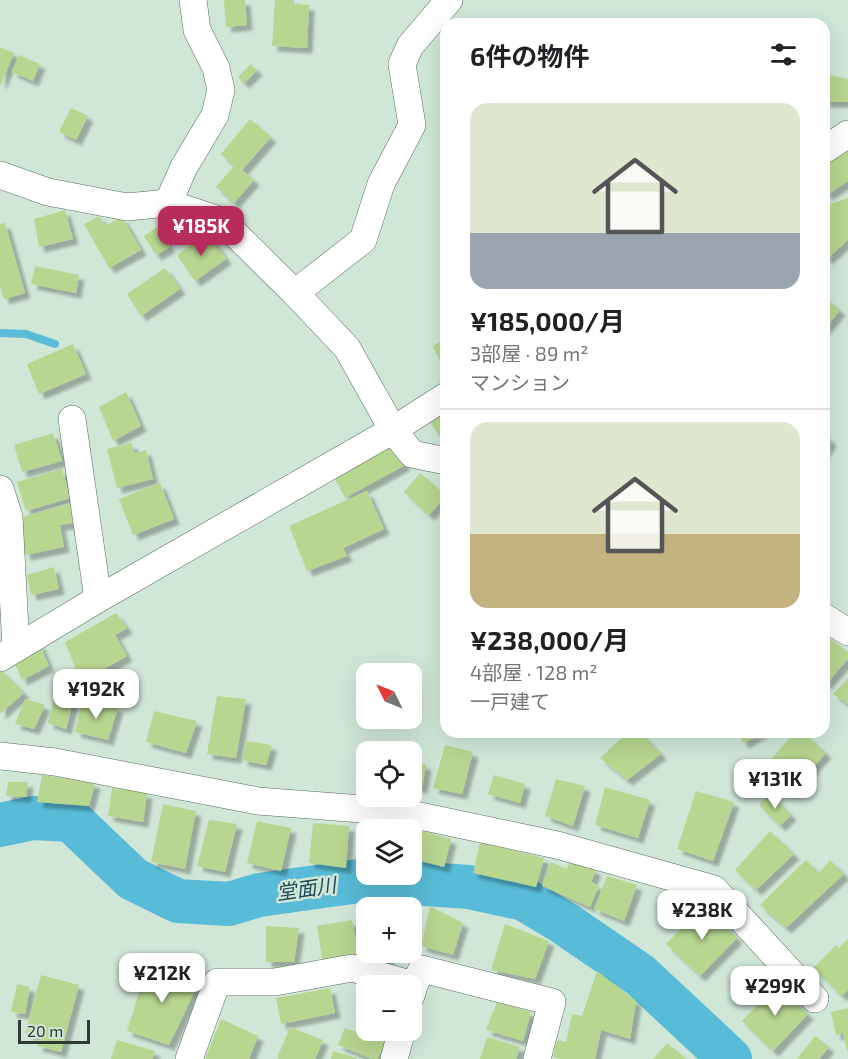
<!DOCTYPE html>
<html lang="ja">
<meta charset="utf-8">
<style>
:root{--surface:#fff;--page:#f6f6f6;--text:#202124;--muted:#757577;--line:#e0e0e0;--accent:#b82b5d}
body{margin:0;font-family:"Exo 2","Noto Sans JP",sans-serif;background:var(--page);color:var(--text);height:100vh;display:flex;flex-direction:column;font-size:22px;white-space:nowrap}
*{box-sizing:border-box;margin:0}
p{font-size:20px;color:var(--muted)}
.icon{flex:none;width:33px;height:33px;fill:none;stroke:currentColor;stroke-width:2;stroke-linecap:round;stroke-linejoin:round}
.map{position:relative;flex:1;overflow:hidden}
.panel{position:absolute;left:440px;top:18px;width:390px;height:720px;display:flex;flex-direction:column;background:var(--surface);border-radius:18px;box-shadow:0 6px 24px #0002}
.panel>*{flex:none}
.needle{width:39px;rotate:313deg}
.fabs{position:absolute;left:356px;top:663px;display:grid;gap:12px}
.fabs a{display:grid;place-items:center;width:66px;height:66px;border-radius:12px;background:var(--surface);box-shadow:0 6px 24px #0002;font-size:30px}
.scale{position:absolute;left:18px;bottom:15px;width:72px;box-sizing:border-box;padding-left:6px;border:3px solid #303933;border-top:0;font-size:16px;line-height:21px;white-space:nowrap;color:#303933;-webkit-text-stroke:4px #d0e7d8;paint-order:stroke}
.price{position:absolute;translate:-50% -51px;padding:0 14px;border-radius:12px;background:#fff;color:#222;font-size:20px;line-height:39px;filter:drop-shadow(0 2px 3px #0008)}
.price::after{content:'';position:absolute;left:50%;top:36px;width:18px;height:14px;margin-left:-9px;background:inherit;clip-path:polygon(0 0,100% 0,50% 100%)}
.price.selected{background:var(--accent);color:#fff}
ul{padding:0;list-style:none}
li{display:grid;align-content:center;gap:12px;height:318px;padding:0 30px}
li+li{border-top:2px solid var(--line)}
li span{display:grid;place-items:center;height:186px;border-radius:18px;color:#555}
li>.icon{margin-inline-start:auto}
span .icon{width:108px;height:108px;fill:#fffc;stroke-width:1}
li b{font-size:26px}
h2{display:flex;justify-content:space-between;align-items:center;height:72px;padding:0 30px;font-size:26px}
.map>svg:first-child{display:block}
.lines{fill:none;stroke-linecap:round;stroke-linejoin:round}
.stream{stroke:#58bbd7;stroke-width:8}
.river{stroke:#58bbd7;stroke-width:44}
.building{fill:#b7d68f;filter:url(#shadow)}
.street-casing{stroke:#566b5e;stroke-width:28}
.street{stroke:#fff;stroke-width:27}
.labels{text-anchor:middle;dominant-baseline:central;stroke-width:5;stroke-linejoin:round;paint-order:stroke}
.water-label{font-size:20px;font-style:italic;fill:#1f4a57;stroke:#d0e7d8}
</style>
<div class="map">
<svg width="848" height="1059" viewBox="0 0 848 1059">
<defs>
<filter id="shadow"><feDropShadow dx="5.5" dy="5.5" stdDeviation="1.5" flood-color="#0004"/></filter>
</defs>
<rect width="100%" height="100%" fill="#d0e7d8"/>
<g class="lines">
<path class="stream" d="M0,333l26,1 29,10"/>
<path class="river" d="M0,825l33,-7 38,2 62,59 45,22 51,3 30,-9 107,-15 103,7 55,12 40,24 76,52 90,84"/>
</g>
<g class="building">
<path d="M224,0h21l2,25 -21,2z"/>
<path d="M275,0h19v4l15,1 -2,43 -35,-2z"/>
<path d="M0,47l14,6 -14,33z"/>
<path d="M19,55l21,9 -7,17 -21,-9z"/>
<path d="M251,64l6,6 -13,13 -6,-6z"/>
<path d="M824,74l24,5v23h-24z"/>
<path d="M71,108l17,8 -12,24 -17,-8z"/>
<path d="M250,119l21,18 -29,33 12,10 -20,23 -18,-16 18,-21 -13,-12z"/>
<path d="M848,145v36l-21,14 -3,-5v-29z"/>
<path d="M848,198v42l-21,19 -3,-4v-49z"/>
<path d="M65,210l8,29 -34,8 -5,-28z"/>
<path d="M99,216l6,10 17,-9 19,33 -32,18 -25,-44z"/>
<path d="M5,223l20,70 -21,6 -4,-12v-63z"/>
<path d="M157,227l13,20 -14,8 -12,-19z"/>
<path d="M208,233l18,26 -31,22 -18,-26z"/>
<path d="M35,266l44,9 -3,18 -45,-9z"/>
<path d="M165,268l15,21 -39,27 -14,-22z"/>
<path d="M824,297l16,13 -16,20z"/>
<path d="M446,338v29l-3,1 -10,-22z"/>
<path d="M73,344l13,30 -47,20 -12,-30z"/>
<path d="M126,392l15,34 -28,15 -14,-34z"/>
<path d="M446,406v35l-3,2 -16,-27z"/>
<path d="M53,433l9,28 -40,11 -8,-27z"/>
<path d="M824,433l7,8 -7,12z"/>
<path d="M132,443l2,10 12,-3 7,29 -36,9 -10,-39z"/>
<path d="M395,445l10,20 -60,33 -11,-21z"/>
<path d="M62,469l8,29 -44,13 -9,-29z"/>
<path d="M420,473l26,23 -17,19 -25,-23z"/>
<path d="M160,483l14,36 -41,16 -14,-36z"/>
<path d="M367,491l17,38 -41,19 4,8 -40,15 -18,-45z"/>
<path d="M70,503l4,20 -14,2 4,22 -39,8 -6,-37z"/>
<path d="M54,567l5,22 -28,6 -4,-20z"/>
<path d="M116,613l11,15 -12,7 12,21 -46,26 -16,-40z"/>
<path d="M824,634l24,18v7l-22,25 -2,-1z"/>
<path d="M39,643l10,23 -27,14 -9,-21z"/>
<path d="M0,669l24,24 -24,21z"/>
<path d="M848,678v26l-15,-10z"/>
<path d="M217,696l29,3 -10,59 -29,-4z"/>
<path d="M54,698l19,4 -7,27 -18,-6z"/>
<path d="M25,699l20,6 -11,24 -19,-5z"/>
<path d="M82,700l36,7 -10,33 -33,-8z"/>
<path d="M154,711l43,10 -11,32 -40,-11z"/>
<path d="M628,732h12l21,22 -34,26 -27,-22z"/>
<path d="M738,732h26l-21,11z"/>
<path d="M795,732h8l23,21 -36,40 -30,-21z"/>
<path d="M246,741l26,4 -6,20 -24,-5z"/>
<path d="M445,745l28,7 -11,42 -29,-6z"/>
<path d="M413,762l13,3 -4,23 -11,-3v-14z"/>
<path d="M42,775l53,8 -6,23 -52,-4z"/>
<path d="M494,775l31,9 -5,19 -32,-9z"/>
<path d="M556,779l29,7 -12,40 -28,-10z"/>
<path d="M8,782h20l-2,15 -20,-1z"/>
<path d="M605,787l45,13 -12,38 -43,-13z"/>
<path d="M112,788l35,5 -4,29 -35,-6z"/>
<path d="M696,791l38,11 -21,59 -36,-12z"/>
<path d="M770,794l21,21 -11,11 -21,-21z"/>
<path d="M163,804l33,7 -11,58 -34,-7z"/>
<path d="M209,820l28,4 -12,48 -28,-6z"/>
<path d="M257,821l34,7 -10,43 -34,-8z"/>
<path d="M313,823l36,3 -3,42 -37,-5z"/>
<path d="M422,831l29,8 -7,28 -28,-7z"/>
<path d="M770,831l24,23 -38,36 -21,-20z"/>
<path d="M480,842l64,16 -8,29 -63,-14z"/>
<path d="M570,860l26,10 -5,12 8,4 -9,21 -48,-21 9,-24 16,7z"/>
<path d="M806,860l13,13 11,-13 14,14 -58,54 -26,-23z"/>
<path d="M607,876l30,9 -13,36 -30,-12z"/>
<path d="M430,906l33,17 -10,32 -32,-9z"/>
<path d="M704,906l33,32 -37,38 -34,-32z"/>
<path d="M352,920l7,38 -36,6 -6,-38z"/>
<path d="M505,924l44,17 -14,38 -44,-9z"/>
<path d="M266,926l33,2 -5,34h-28z"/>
<path d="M848,939v51l-6,6 -29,-28 23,-23 3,3z"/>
<path d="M366,945v7h26l-5,11 -26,-6z"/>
<path d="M148,964l52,16 -31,65 -42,-14z"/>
<path d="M597,971l39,30 -6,38 -29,-9 -6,29h-35l-7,-2 4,-17 9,2 6,-28 10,2z"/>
<path d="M41,975l38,10 -18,67 -24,-6 3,-9 -15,-4z"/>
<path d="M17,984l13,3 -5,27 -14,-2z"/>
<path d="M777,984l31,30 -35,37 -31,-30z"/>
<path d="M330,988l5,25 -54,11 -5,-26z"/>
<path d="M497,1002l34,10 -8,29 -37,-11z"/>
<path d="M848,1008v43h-1l-4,-18 -7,2 -5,-23z"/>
<path d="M221,1019l37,17 -9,23h-44z"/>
<path d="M290,1027l33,13 -8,19h-35l-3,-1z"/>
<path d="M345,1028l42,14 -10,17h-5l-34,-14z"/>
<path d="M815,1036l14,11 -10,12h-22z"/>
<path d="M487,1037l33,10 -4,12h-36z"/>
<path d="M117,1040l38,11 -3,8h-41z"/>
<path d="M667,1043l19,16h-33z"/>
<path d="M333,1051l24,7v1h-26z"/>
</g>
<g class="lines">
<g class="street-casing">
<g id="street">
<path d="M824,150l24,-16"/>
<path d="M0,175l48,17 79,15 41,-4 54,18 73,72 52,55 46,82 19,24 34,7"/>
<path d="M168,203l16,-36 31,-52 6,-25 -5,-22 -19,-38 -4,-30"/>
<path d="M295,293l68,-53 18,-56 31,-59 -10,-61 8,-18 39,-46"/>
<path d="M72,419l26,180"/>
<path d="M0,489l9,28 7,131"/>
<path d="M824,617l24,15"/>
<path d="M0,658l98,-59 295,-169 53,-34"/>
<path d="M0,756l55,6 203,39 143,11 156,33 157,44 101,110"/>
<path d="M411,996l3,-11 8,-16 130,33 -15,57"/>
<path d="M189,1059l28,-77h58l77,-14 62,17"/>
<path d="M394,1059l8,-29"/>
</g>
</g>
<use href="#street" class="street"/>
</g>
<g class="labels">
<g class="water-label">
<text transform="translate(306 888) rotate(-8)">堂面川</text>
</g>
</g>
</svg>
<div class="fabs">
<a><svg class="needle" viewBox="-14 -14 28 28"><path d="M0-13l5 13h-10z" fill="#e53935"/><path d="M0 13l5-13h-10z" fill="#757577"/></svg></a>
<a><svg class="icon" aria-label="locate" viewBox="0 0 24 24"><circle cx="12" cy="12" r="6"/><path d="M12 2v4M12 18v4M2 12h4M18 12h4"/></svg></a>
<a><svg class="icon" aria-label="layers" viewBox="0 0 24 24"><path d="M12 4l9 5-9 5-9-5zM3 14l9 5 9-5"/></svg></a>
<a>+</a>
<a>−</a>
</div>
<div class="scale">20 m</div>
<b class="price selected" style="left:201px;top:257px">¥185K</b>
<b class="price" style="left:96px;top:720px">¥192K</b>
<b class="price" style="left:775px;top:810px">¥131K</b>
<b class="price" style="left:702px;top:941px">¥238K</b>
<b class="price" style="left:162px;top:1004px">¥212K</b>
<b class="price" style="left:775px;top:1017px">¥299K</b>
<section class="panel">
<h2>6件の物件<svg class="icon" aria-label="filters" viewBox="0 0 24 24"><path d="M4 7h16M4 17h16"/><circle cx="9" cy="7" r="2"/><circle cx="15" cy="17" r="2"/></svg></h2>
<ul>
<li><span style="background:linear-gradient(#dfe7d0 70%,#9aa5b1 0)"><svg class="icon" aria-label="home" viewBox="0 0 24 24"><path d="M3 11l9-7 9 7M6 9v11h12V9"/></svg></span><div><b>¥185,000/月</b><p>3部屋 · 89 m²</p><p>マンション</p></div></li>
<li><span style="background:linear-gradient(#dfe7d0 60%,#c2b280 0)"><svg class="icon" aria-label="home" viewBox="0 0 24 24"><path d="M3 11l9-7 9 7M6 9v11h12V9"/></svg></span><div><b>¥238,000/月</b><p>4部屋 · 128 m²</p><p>一戸建て</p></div></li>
</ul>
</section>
</div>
